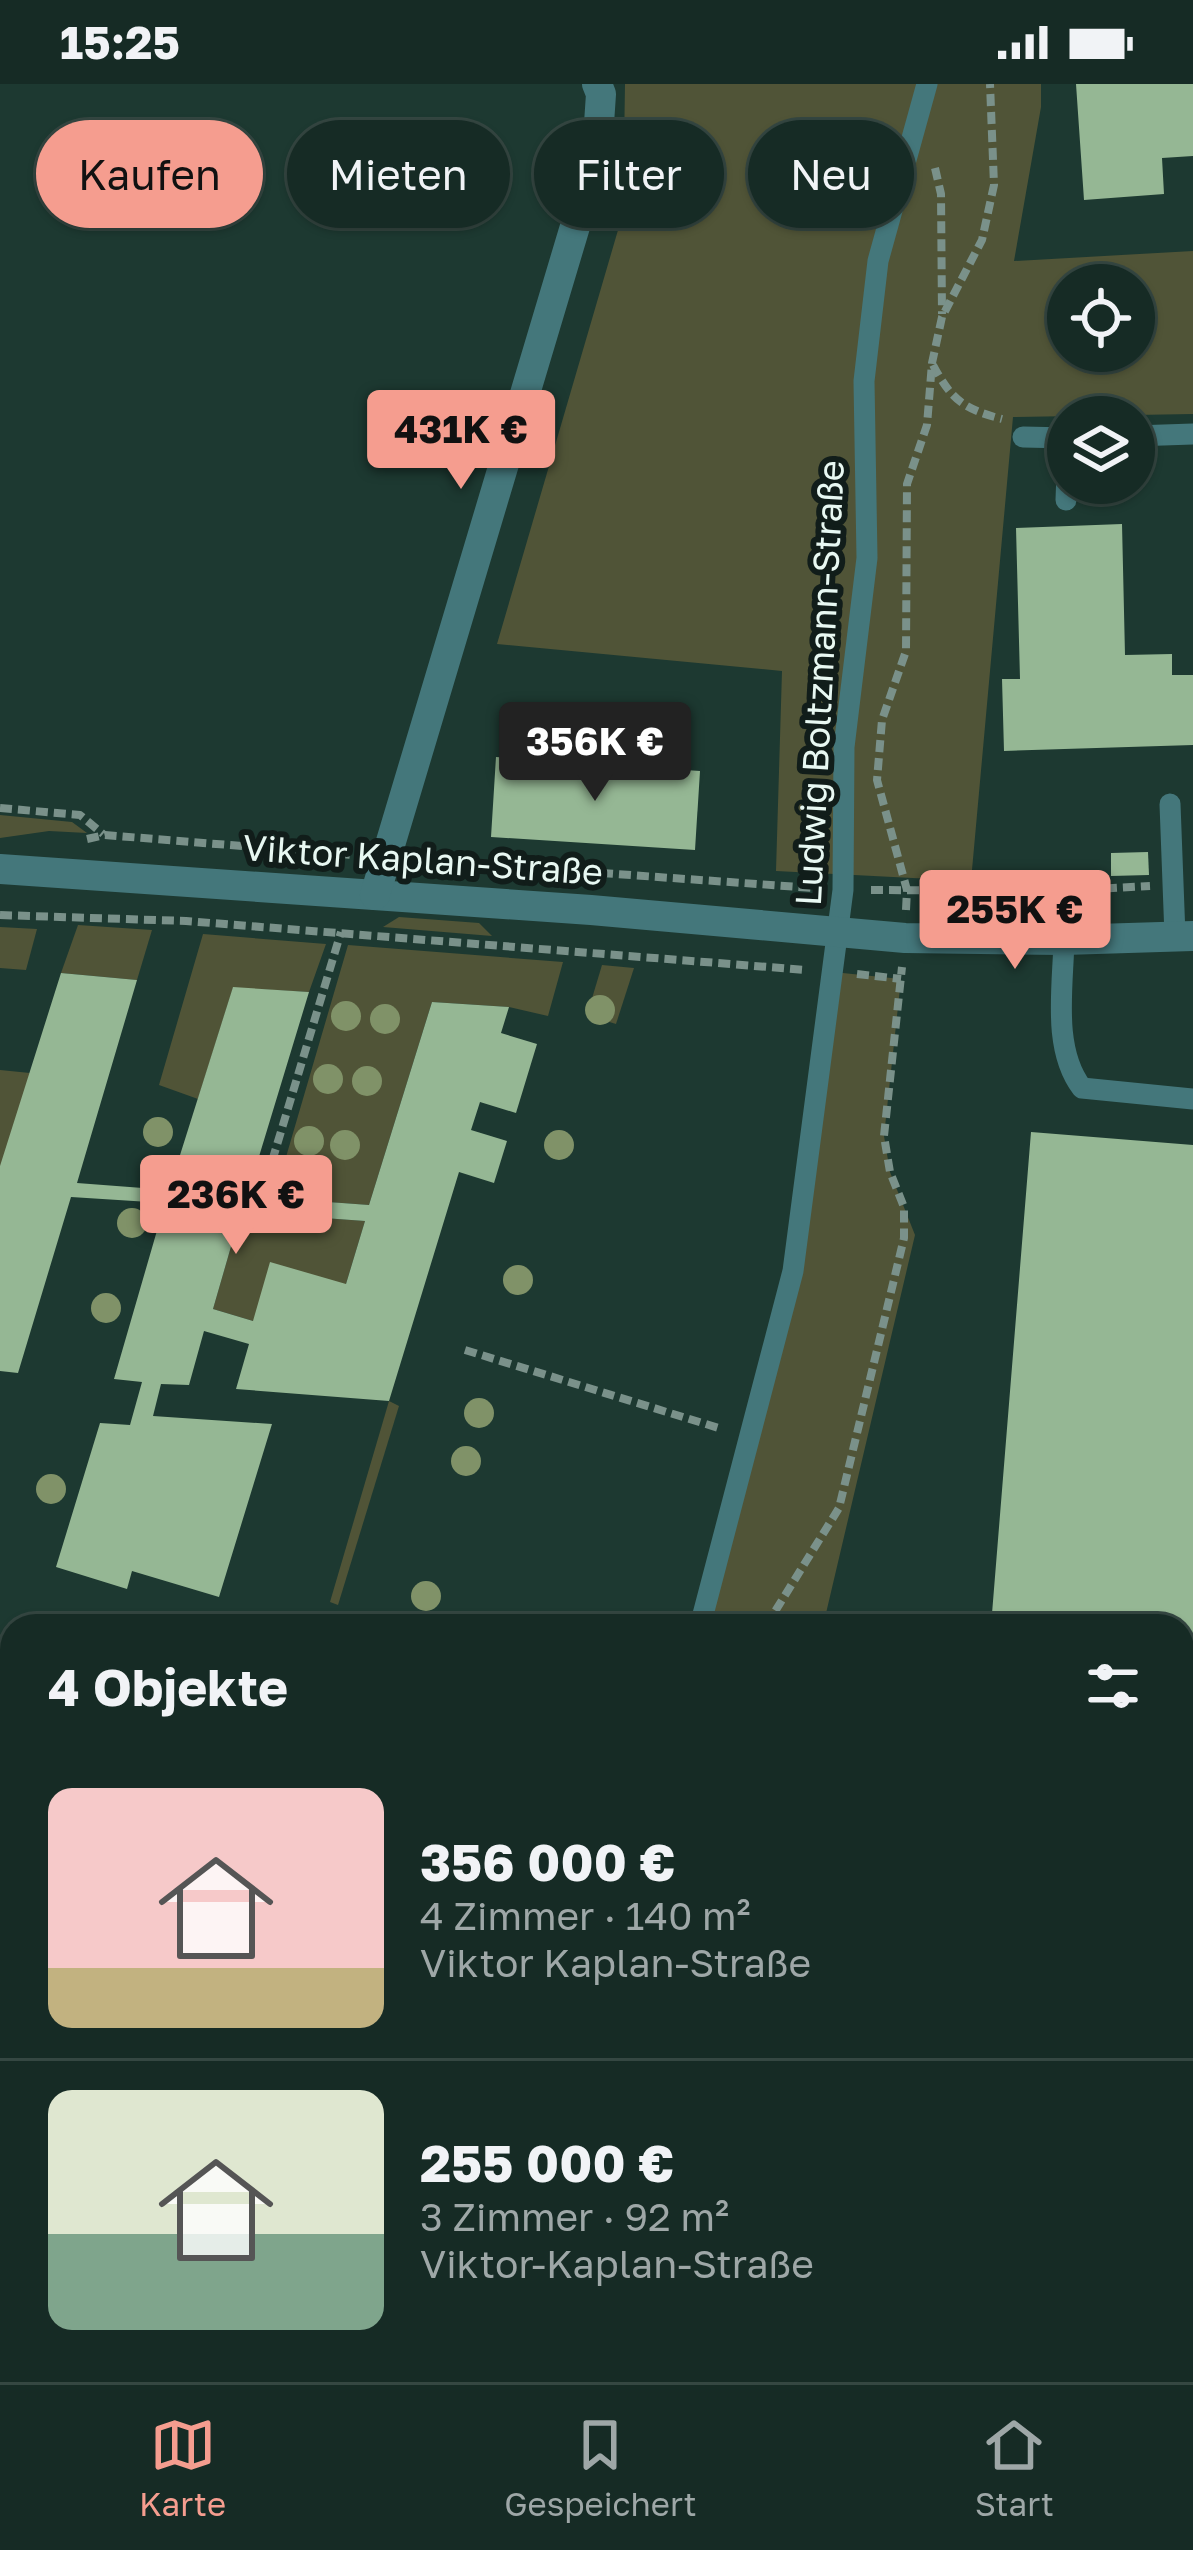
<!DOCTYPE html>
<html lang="de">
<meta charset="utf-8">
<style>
:root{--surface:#162b25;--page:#233732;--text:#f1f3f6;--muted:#9ea7a7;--line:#354742;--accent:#f59d8f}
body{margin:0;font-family:"Golos Text",sans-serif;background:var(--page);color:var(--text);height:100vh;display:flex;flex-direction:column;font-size:45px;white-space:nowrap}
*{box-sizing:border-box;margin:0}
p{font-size:39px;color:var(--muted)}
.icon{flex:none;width:66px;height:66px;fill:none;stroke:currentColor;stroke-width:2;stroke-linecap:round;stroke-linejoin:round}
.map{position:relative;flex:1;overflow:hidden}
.sheet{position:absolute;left:0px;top:1530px;width:1194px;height:768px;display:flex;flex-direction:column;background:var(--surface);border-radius:36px 36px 0 0;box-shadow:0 3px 9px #0004,0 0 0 3px var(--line)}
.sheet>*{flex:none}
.top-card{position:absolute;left:36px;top:36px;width:1122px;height:108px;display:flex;gap:24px}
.fabs{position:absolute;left:1047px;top:180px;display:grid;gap:24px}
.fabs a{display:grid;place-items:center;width:108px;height:108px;border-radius:50%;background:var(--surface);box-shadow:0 3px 9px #0004,0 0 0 3px var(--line);font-size:60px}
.price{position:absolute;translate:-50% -102px;padding:0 27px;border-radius:12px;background:var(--accent);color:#111;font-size:39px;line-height:78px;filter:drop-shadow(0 3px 6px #0008)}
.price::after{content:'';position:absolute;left:50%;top:72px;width:36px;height:27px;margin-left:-18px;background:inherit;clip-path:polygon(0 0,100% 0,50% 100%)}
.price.selected{background:#222;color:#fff}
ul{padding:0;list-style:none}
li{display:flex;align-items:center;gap:36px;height:300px;padding:0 48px}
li+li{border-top:3px solid var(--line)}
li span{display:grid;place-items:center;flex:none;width:336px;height:240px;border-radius:24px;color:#555}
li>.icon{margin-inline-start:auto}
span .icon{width:144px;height:144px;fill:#fffc;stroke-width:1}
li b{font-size:51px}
h2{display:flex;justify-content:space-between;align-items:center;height:144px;padding:0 48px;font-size:51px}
.chip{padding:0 42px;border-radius:54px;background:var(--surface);box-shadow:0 3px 9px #0004,0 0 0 3px var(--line);font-size:42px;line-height:108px}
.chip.selected{background:var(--accent);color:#111}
.status{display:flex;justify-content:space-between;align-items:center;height:84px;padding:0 60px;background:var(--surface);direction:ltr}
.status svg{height:33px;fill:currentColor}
.tabs{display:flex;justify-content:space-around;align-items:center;height:168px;border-top:3px solid var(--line);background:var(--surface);font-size:33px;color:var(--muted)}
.tabs a{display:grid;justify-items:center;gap:6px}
.tabs .selected{color:var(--accent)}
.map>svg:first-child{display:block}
.green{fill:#505437;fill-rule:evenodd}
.building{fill:#95b794;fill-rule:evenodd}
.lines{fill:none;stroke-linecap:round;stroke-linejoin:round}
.path{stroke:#7a918a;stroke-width:8;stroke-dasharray:12 6;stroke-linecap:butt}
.service{stroke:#44777b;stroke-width:21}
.minor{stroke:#44777b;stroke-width:30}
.tree{fill:#809268}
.labels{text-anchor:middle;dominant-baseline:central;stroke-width:12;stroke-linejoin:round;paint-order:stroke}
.street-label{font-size:36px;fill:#e8f8f2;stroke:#111d1a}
</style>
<div class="status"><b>15:25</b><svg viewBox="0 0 49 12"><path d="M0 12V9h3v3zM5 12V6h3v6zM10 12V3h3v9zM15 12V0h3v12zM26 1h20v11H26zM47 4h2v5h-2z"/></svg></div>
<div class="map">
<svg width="1193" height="2298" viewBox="0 0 1193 2298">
<rect width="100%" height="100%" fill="#1d3931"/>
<g class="green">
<path d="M625,0h416v23l-27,154 179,-10v163l-180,3 -42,464 -195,-10 6,-200 -285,-27 126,-431zM1068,201h66v66h-66z"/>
<path d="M0,731l72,7 15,11 -38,-2 -49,7z"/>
<path d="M399,833l80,6 13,13 -109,-9z"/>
<path d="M78,841l74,5 -15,50 -76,-7z"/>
<path d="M0,843l37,2 -11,41 -26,-2z"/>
<path d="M203,850l123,10 -17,48 -76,-4 -35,111 -39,-14z"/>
<path d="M348,861l215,17 -15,54 -39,-9 -77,-5 -63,203 -95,-7z"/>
<path d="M602,881l32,3 -18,56 -29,-9z"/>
<path d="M833,888l68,7 -17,157 6,36 25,63 -92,391h-119l89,-355z"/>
<path d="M0,986l30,3 -28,93h-2z"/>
<path d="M241,1128l124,9 -19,63 -93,37 -40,-12z"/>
<path d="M389,1317l10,5 -61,199 -8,-3z"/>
<path d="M1182,2196l11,1v101h-745l4,-12h730z"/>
</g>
<g class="building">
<path d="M1076,0h117v72l-31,2 2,36 -80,6z"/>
<path d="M1122,440l3,131 47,-1v21h21v70l-189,6 -2,-72h18l-4,-151z"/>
<path d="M496,673l204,14 -5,79 -204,-13z"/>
<path d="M1148,768l1,23 -38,1v-23z"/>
<path d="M61,889l76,7 -60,203 92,7 64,-203 76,5 -62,204 122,9 63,-203 77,5 -8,26 36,11 -21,69 -36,-11 -9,28 36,11 -13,42 -35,-11 -70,229 -153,-12 13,-45 -45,-13 -15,54 -28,-1 -8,32 119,8 -53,173 -87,-26 -5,18 -71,-22 44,-144 30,2 12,-43 -28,-3 51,-176 -94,-6 -53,176 -18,-2v-205zM241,1128l124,9 -19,63 -76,-22 -17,59 -40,-12z"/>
<path d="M1031,1048l162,13v815l-11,-1v-333h-191z"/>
<path d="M41,1530l107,9v3h-111z"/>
<path d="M5,1653l7,1v84l-12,-1v-69z"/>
<path d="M0,1890h6l-3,35 -3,-1z"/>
<path d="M87,2286h44l-2,12h-43z"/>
</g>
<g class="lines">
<g class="path">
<path d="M935,84l6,26 1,120"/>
<path d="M933,281c18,34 30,44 69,54"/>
<path d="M0,724l80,7 23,19"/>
<path d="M87,755l18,-4 248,20"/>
<path d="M601,789l213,15"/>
<path d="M871,806l185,1 94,-5"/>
<path d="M906,826l1,-20 -30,-110 5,-60 24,-69 1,-167 20,-59 5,-62 10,-46 40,-77 12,-55 -4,-101"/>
<path d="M0,831l186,6 620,49"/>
<path d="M857,890l44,5"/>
<path d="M267,1094l74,-246"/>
<path d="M465,1266l257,79"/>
<path d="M766,1542l73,-118 65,-270v-31l-14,-35 -6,-36 18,-169"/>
<path d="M933,2286l19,12"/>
<path d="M573,2298l3,-12"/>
</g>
<g class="service">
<path d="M1134,352l59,-2"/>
<path d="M1023,353l45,1"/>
<path d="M1066,416l2,-55"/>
<path d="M1170,720l5,132"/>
<path d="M1064,856c-1,47 -12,109 18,148l111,11"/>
<path d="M700,1542l93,-355 50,-381 1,-143 23,-189 -3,-177 14,-120 49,-177"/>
<path d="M12,2001l-10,189 10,1"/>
<path d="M282,2298l1,-12"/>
<path d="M487,2298l4,-12"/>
</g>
<g class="minor">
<path d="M0,785l591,41 314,28 159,2 129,-4"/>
<path d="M375,811l222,-742 4,-59 -4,-10"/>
</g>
</g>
<g class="tree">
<circle cx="600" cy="926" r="15"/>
<circle cx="346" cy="932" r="15"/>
<circle cx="385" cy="935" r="15"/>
<circle cx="328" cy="995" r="15"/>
<circle cx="367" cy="997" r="15"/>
<circle cx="158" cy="1048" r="15"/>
<circle cx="309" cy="1057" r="15"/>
<circle cx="345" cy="1061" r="15"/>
<circle cx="559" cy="1061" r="15"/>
<circle cx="132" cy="1139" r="15"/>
<circle cx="518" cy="1196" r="15"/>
<circle cx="106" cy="1224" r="15"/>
<circle cx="479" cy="1329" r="15"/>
<circle cx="466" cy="1377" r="15"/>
<circle cx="51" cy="1405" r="15"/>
<circle cx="426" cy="1512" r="15"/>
</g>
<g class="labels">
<g class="street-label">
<text transform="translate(819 599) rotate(-87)">Ludwig Boltzmann-Straße</text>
<text transform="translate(423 775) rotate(4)">Viktor Kaplan-Straße</text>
</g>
</g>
</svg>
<div class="fabs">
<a><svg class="icon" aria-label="locate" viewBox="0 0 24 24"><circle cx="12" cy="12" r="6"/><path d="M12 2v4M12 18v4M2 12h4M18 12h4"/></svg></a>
<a><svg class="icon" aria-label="layers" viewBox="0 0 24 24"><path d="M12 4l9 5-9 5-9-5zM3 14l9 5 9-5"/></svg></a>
</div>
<b class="price" style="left:461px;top:408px">431K €</b>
<b class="price selected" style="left:595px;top:720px">356K €</b>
<b class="price" style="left:1015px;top:888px">255K €</b>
<b class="price" style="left:236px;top:1173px">236K €</b>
<div class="top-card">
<a class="chip selected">Kaufen</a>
<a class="chip">Mieten</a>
<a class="chip">Filter</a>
<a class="chip">Neu</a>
</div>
<section class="sheet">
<h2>4 Objekte<svg class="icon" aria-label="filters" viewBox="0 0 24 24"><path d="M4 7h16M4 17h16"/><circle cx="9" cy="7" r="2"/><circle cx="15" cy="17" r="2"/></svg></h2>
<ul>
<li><span style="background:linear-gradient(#f6c9c9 75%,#c2b280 0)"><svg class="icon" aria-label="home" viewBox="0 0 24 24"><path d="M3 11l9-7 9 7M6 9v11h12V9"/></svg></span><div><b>356 000 €</b><p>4 Zimmer · 140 m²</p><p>Viktor Kaplan-Straße</p></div></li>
<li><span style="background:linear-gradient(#dfe7d0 60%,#7fa58c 0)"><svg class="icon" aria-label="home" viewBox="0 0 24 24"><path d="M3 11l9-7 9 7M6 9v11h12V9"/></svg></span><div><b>255 000 €</b><p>3 Zimmer · 92 m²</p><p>Viktor-Kaplan-Straße</p></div></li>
</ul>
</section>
</div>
<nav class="tabs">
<a class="selected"><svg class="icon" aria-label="map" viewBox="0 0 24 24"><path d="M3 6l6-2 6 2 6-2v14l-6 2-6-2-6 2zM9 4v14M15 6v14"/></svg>Karte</a>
<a><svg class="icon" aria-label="saved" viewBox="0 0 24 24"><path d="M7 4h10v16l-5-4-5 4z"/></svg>Gespeichert</a>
<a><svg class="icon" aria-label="home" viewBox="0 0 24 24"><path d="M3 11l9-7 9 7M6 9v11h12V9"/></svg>Start</a>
</nav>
